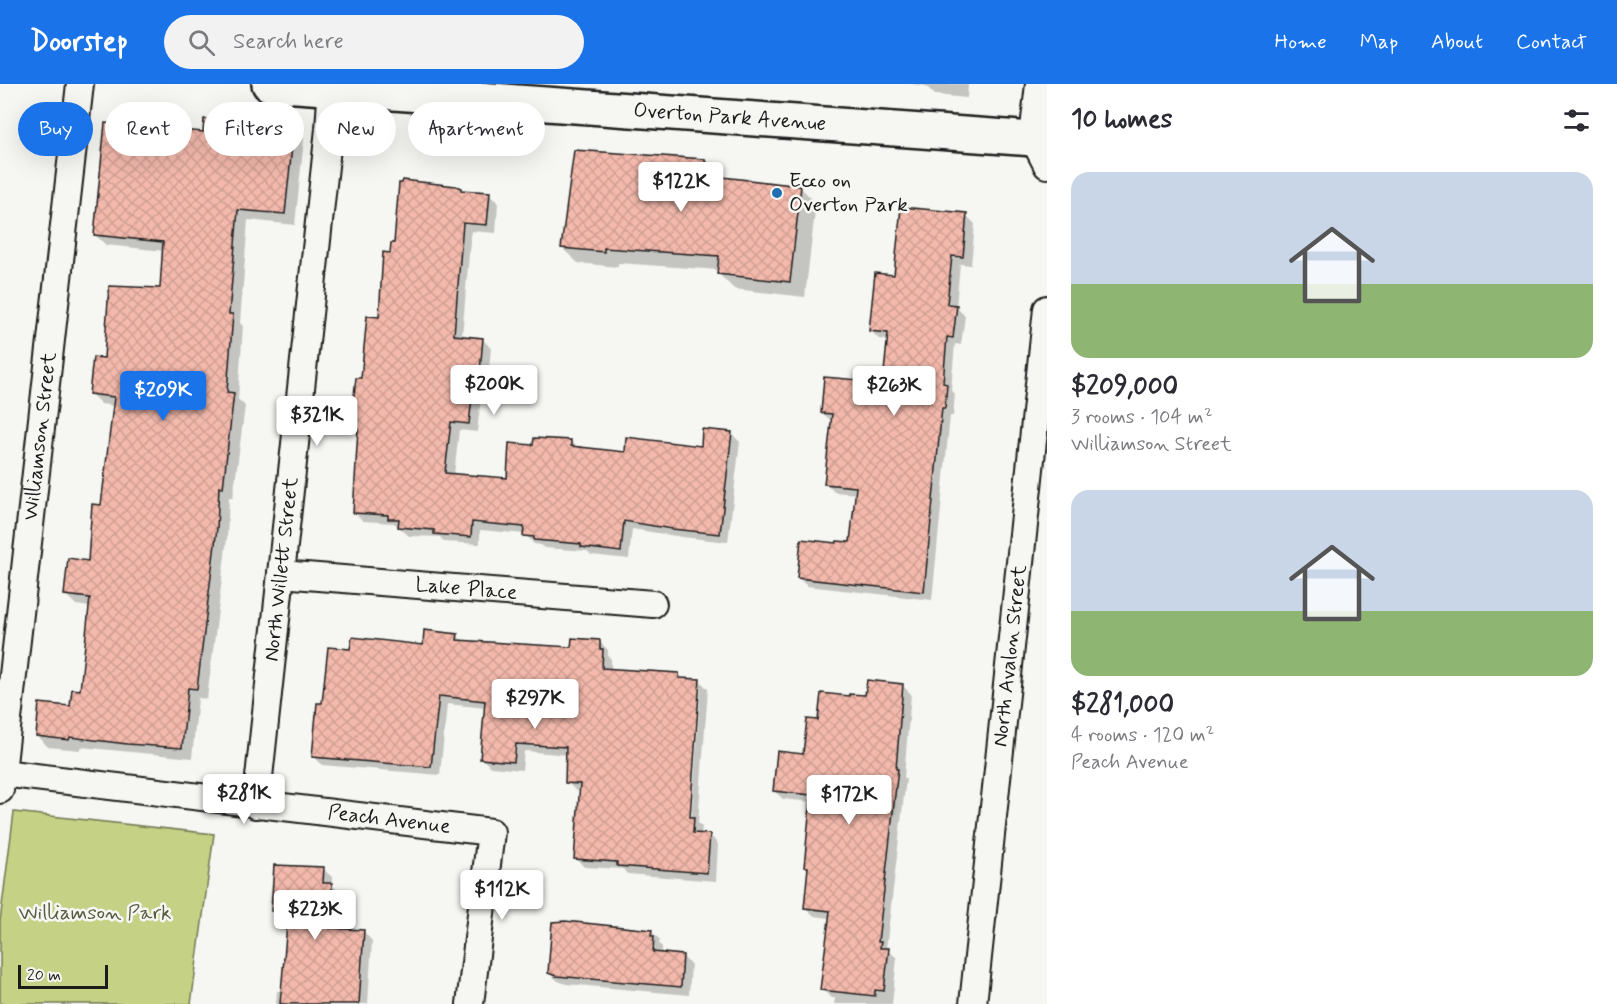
<!DOCTYPE html>
<meta charset="utf-8">
<style>
:root{--surface:#fff;--page:#f2f2f3;--text:#2b2b33;--muted:#7c7c81;--accent:#1a73e8}
body{margin:0;font-family:Mynerve,sans-serif;background:var(--page);color:var(--text);height:100vh;display:flex;flex-direction:column;font-size:22px;white-space:nowrap}
*{box-sizing:border-box;margin:0}
p{font-size:20px;color:var(--muted)}
.icon{flex:none;width:33px;height:33px;fill:none;stroke:currentColor;stroke-width:2;stroke-linecap:round;stroke-linejoin:round}
.map{position:relative;flex:1;overflow:hidden}
.details{display:flex;flex-direction:column;background:var(--surface);width:570px}
.details>*{flex:none}
.top-card{position:absolute;left:18px;top:18px;width:570px;height:54px;display:flex;gap:12px}
.scale{position:absolute;left:18px;bottom:15px;width:90px;box-sizing:border-box;padding-left:6px;border:3px solid #1c1c1c;border-top:0;font-size:16px;line-height:21px;white-space:nowrap;color:#1c1c1c;-webkit-text-stroke:4px #f6f6f2;paint-order:stroke}
.price{position:absolute;translate:-50% -51px;padding:0 14px;border-radius:6px;background:#fff;color:#222;font-size:20px;line-height:39px;filter:drop-shadow(0 2px 3px #0008)}
.price::after{content:'';position:absolute;left:50%;top:36px;width:18px;height:14px;margin-left:-9px;background:inherit;clip-path:polygon(0 0,100% 0,50% 100%)}
.price.current{background:var(--accent);color:#fff}
ul{padding:0;list-style:none}
li{display:grid;align-content:center;gap:12px;height:318px;padding:0 24px}
li span{display:grid;place-items:center;height:186px;border-radius:18px;color:#555}
li>.icon{margin-inline-start:auto}
span .icon{width:108px;height:108px;fill:#fffc;stroke-width:1}
li b{font-size:26px}
h2{display:flex;justify-content:space-between;align-items:center;height:72px;padding:0 24px;font-size:26px}
.tag{padding:0 21px;border-radius:27px;background:var(--surface);box-shadow:0 6px 24px #0002;font-size:21px;line-height:54px}
.tag.current{background:var(--accent);color:#fff}
header{display:flex;align-items:center;gap:36px;box-sizing:border-box;height:84px;padding:0 30px;background:var(--accent);color:#fff}
header strong{font-size:28px}
nav{display:flex;gap:33px;margin-inline-start:auto;font-size:21px}
.search{width:420px;height:54px;background:var(--page);display:flex;align-items:center;gap:15px;box-sizing:border-box;padding:0 21px;border-radius:33px;color:var(--muted);font-size:22px}
main{display:flex;flex:1;min-height:0}
.map>svg:first-child{display:block}
.green{fill:#c5d185;stroke:#707650;stroke-width:1.5}
.shadow{fill:#0003;fill-rule:evenodd}
.building{fill:url(#building-cross-hatch);stroke:#1c1c1c;stroke-width:1.5}
.lines{fill:none;stroke-linecap:round;stroke-linejoin:round}
.street-casing{stroke:#1c1c1c;stroke-width:30}
.secondary-casing{stroke:#1c1c1c;stroke-width:38}
.street{stroke:#f6f6f2;stroke-width:26}
.secondary{stroke:#f6f6f2;stroke-width:33}
.poi-dot{fill:#1f6fb2;stroke:#f6f6f2;stroke-width:2}
.labels{text-anchor:middle;dominant-baseline:central;stroke-width:5;stroke-linejoin:round;paint-order:stroke}
.street-label{font-size:21px;fill:#1c1c1c;stroke:#f6f6f2}
.poi-label{font-size:21px;fill:#1c1c1c;stroke:#f6f6f2;text-anchor:start}
.park-label{font-size:21px;fill:#575b41;stroke:#f6f6f2}
</style>
<header>
<strong>Doorstep</strong>
<div class="search"><svg class="icon" aria-label="search" viewBox="0 0 24 24"><circle cx="10" cy="10" r="6"/><path d="M15 15l6 6"/></svg>Search here</div>
<nav><a>Home</a><a>Map</a><a>About</a><a>Contact</a></nav>
</header>
<main>
<div class="map">
<svg width="1047" height="920" viewBox="0 0 1047 920">
<defs>
<pattern id="building-cross-hatch" width="8" height="8" patternUnits="userSpaceOnUse" patternTransform="scale(1.5)"><rect width="8" height="8" fill="#f3b9ac"/><path d="M0 0l8 8M0 8l8-8" fill="none" stroke="#d09e93"/></pattern>
</defs>
<rect width="100%" height="100%" fill="#f6f6f2"/>
<filter id="ink" filterUnits="userSpaceOnUse"><feTurbulence type="fractalNoise" baseFrequency=".0167" numOctaves="2"/><feDisplacementMap in="SourceGraphic" scale="12" xChannelSelector="R" yChannelSelector="G"/><feConvolveMatrix kernelMatrix="1 2 1 2 8 2 1 2 1" color-interpolation-filters="sRGB"/></filter>
<g filter="url(#ink)">
<path class="green" d="M14,728l200,22 -23,170h-191v-83z"/>
<g class="shadow">
<path d="M910,0h58l-1,14 -32,-3 -9,-9z"/>
<path d="M293,44l11,11 -9,86 -47,-5 -8,103 3,3 -5,73 7,7 -12,92 -4,-1 -2,42 -20,160 -9,-1 -6,60 -112,-11v3l-32,-3 -10,-11 33,-29 10,-15 9,-85 -14,-2 -11,-11 25,-32 12,-55 12,-101 -13,-2 -11,-11 15,-33 56,-70 3,-39 -58,-6 -11,-10 109,-101z"/>
<path d="M704,77l17,17 79,9 16,16 -11,94 -71,-8 -15,-15v-4l-101,-7v4l-40,-4 -16,-15z"/>
<path d="M463,108l26,2 9,8 -2,31 -25,-2 -9,106 20,2 9,9 -3,32h-5l-6,52 -18,-2 -5,45 54,5 27,-34 36,-4 6,6 49,6 76,-7 29,-14 9,9 -12,100 -46,-5 -50,-8 -3,30 -38,-4 -4,-4 -43,-3 -3,-3 -7,-1 -9,-10 -45,-4v14l-36,-2 -4,-5 -31,-1 -15,-13 -31,-2 -9,-9 5,-77 -7,-7 11,-48 17,-61 12,-65z"/>
<path d="M966,131l9,9 -4,41 -11,-1 -4,43 9,9 -4,29 -6,-1 -4,46 4,4 -2,22h-3l-18,184 -125,-14 -9,-8 39,-33 14,-1 6,-50 -23,-2 -8,-9 7,-61 -11,-9 63,-29 4,-44 -10,-1 -9,-9 26,-54z"/>
<path d="M457,551l6,7 110,7 26,-8 9,9v6l3,3v11l68,4 5,5 15,1 9,9 -10,134 4,4 -1,8h9l8,9 -2,37 -89,-7 -4,-5 -39,-2 -8,-9 5,-67h-5l-9,-9 1,-27 -44,-4 -2,19 -31,-3 -9,-8 4,-51 -39,-4 -7,71 -118,-10 -8,-9 9,-51 29,-54 72,-4zM698,602h3l-10,138h-3z"/>
<path d="M902,601l9,9 -7,83 2,2 -20,170 11,9 -5,46h-58l1,-6h-4l-9,-9 8,-71 -16,-2 -8,-8 4,-38 -5,-4 7,-64 -29,-3 -9,-8 30,-36 16,-33 46,-25z"/>
<path d="M323,785l9,8v8l8,8 -2,37 26,2 8,9 -4,63h-92l1,-13h6l6,-72h-8l-8,-9z"/>
<path d="M651,847l9,9 -1,4 3,3v7l20,2 9,9 -2,30 -123,-11 -8,-3 -9,-8z"/>
</g>
<g class="building">
<path d="M204,35l90,8 -9,87 -47,-4 -9,104h4l-6,78 7,1 -11,95 -4,-1 -2,41 -20,161 -9,-1 -6,60 -55,-4 -57,-7 -1,3 -33,-4 3,-33 31,3 2,-17 8,1 10,-92 -26,-3 4,-37 20,3 4,-57 9,1 13,-108 -25,-3 4,-37 11,1 5,-72 51,2 3,-46 -69,-7 11,-112 98,9z"/>
<path d="M574,66l131,9v3h2l-2,13 96,11 -11,96 -73,-8 2,-18 -115,-8v4l-43,-4z"/>
<path d="M403,96l53,6 5,2v2l29,2 -3,33 -24,-2 -9,112 29,3 -3,34h-5l-6,52 -18,-2 -6,51 62,5 2,-35 24,2 1,-7 37,2v6l54,6 1,-15 75,9 1,-17 30,3 -12,102 -48,-5 -48,-8 -3,31 -40,-5v-3l-47,-4v-3l-11,-1 1,-9 -52,-5 -1,15 -37,-3v-4l-36,-3 1,-8h-11v-4l-35,-2 5,-84h-8l6,-51h5l6,-62 12,1 4,-65 7,1 1,-10h3l5,-60h3z"/>
<path d="M901,123l66,6 -4,44 -11,-1 -5,48 10,1 -4,33 -6,-1 -4,46 4,1 -2,24h-3l-18,184 -127,-14 4,-39 35,4 1,-2 13,1 6,-55 -32,-3 8,-70 -11,-1 3,-36 59,5 5,-49 -19,-2 6,-58 19,2z"/>
<path d="M424,546l34,4 -1,6 114,7 1,-9 28,2v9h3l-1,19 77,5v5l21,1 -10,138h4l-1,16 17,1 -3,39 -90,-7v-4l-43,-3 6,-75 -15,-1 1,-36 -50,-3 -2,18 -34,-3 5,-58 -46,-5 -8,71 -119,-10 5,-54h5l6,-56 22,2 2,-12 71,8z"/>
<path d="M867,596l36,4 -7,85h2l-20,173h3l-1,6h9l-5,43 -9,-1v6l-55,-6 10,-79 -26,-3 4,-41h-4l7,-72 -38,-4 4,-40 26,3 4,-35 11,1 3,-27 28,3v-2l16,1z"/>
<path d="M274,781l50,2 -1,16h9l-2,45 34,2 -5,74h-79l8,-92 -17,-1z"/>
<path d="M565,837l87,9 -1,6h3l-1,16 30,3 -2,32 -125,-11 -8,-3 4,-51z"/>
</g>
<g class="lines">
<g class="street-casing">
<g id="street">
<path d="M1039,0l-6,54 14,27"/>
<path id="s1" d="M281,490l372,30"/>
<path id="s2" d="M2,689l489,59 -21,172"/>
<path id="s3" d="M0,706l80,-706"/>
<path id="s4" d="M256,721l73,-676 3,-45"/>
<path id="s5" d="M973,920l74,-695"/>
</g>
</g>
<g class="secondary-casing">
<g id="secondary">
<path id="s6" d="M269,0l778,56"/>
</g>
</g>
<use href="#street" class="street"/>
<use href="#secondary" class="secondary"/>
</g>
</g>
<circle class="poi-dot" cx="777" cy="109" r="6"/>
<g class="labels">
<g class="street-label">
<text stroke="none"><textPath href="#s6" startOffset="462">Overton Park Avenue</textPath></text>
<text stroke="none"><textPath href="#s3" startOffset="356">Williamson Street</textPath></text>
<text stroke="none"><textPath href="#s4" startOffset="237">North Willett Street</textPath></text>
<text stroke="none"><textPath href="#s1" startOffset="186">Lake Place</textPath></text>
<text stroke="none"><textPath href="#s5" startOffset="350">North Avalon Street</textPath></text>
<text stroke="none"><textPath href="#s2" startOffset="390">Peach Avenue</textPath></text>
</g>
<g class="poi-label">
<text x="789" y="97">Ecco on<tspan x="789" dy="24">Overton Park</tspan></text>
</g>
<g class="park-label">
<text x="95" y="829">Williamson Park</text>
</g>
</g>
</svg>
<div class="scale">20 m</div>
<b class="price" style="left:681px;top:129px">$122K</b>
<b class="price" style="left:494px;top:332px">$200K</b>
<b class="price" style="left:894px;top:333px">$263K</b>
<b class="price current" style="left:163px;top:338px">$209K</b>
<b class="price" style="left:317px;top:363px">$321K</b>
<b class="price" style="left:535px;top:646px">$297K</b>
<b class="price" style="left:244px;top:741px">$281K</b>
<b class="price" style="left:849px;top:742px">$172K</b>
<b class="price" style="left:502px;top:837px">$112K</b>
<b class="price" style="left:315px;top:857px">$223K</b>
<div class="top-card">
<a class="tag current">Buy</a>
<a class="tag">Rent</a>
<a class="tag">Filters</a>
<a class="tag">New</a>
<a class="tag">Apartment</a>
</div>
</div>
<section class="details">
<h2>10 homes<svg class="icon" aria-label="filters" viewBox="0 0 24 24"><path d="M4 7h16M4 17h16"/><circle cx="9" cy="7" r="2"/><circle cx="15" cy="17" r="2"/></svg></h2>
<ul>
<li><span style="background:linear-gradient(#c9d6e8 60%,#8fb573 0)"><svg class="icon" aria-label="home" viewBox="0 0 24 24"><path d="M3 11l9-7 9 7M6 9v11h12V9"/></svg></span><div><b>$209,000</b><p>3 rooms · 104 m²</p><p>Williamson Street</p></div></li>
<li><span style="background:linear-gradient(#c9d6e8 65%,#8fb573 0)"><svg class="icon" aria-label="home" viewBox="0 0 24 24"><path d="M3 11l9-7 9 7M6 9v11h12V9"/></svg></span><div><b>$281,000</b><p>4 rooms · 120 m²</p><p>Peach Avenue</p></div></li>
</ul>
</section>
</main>
